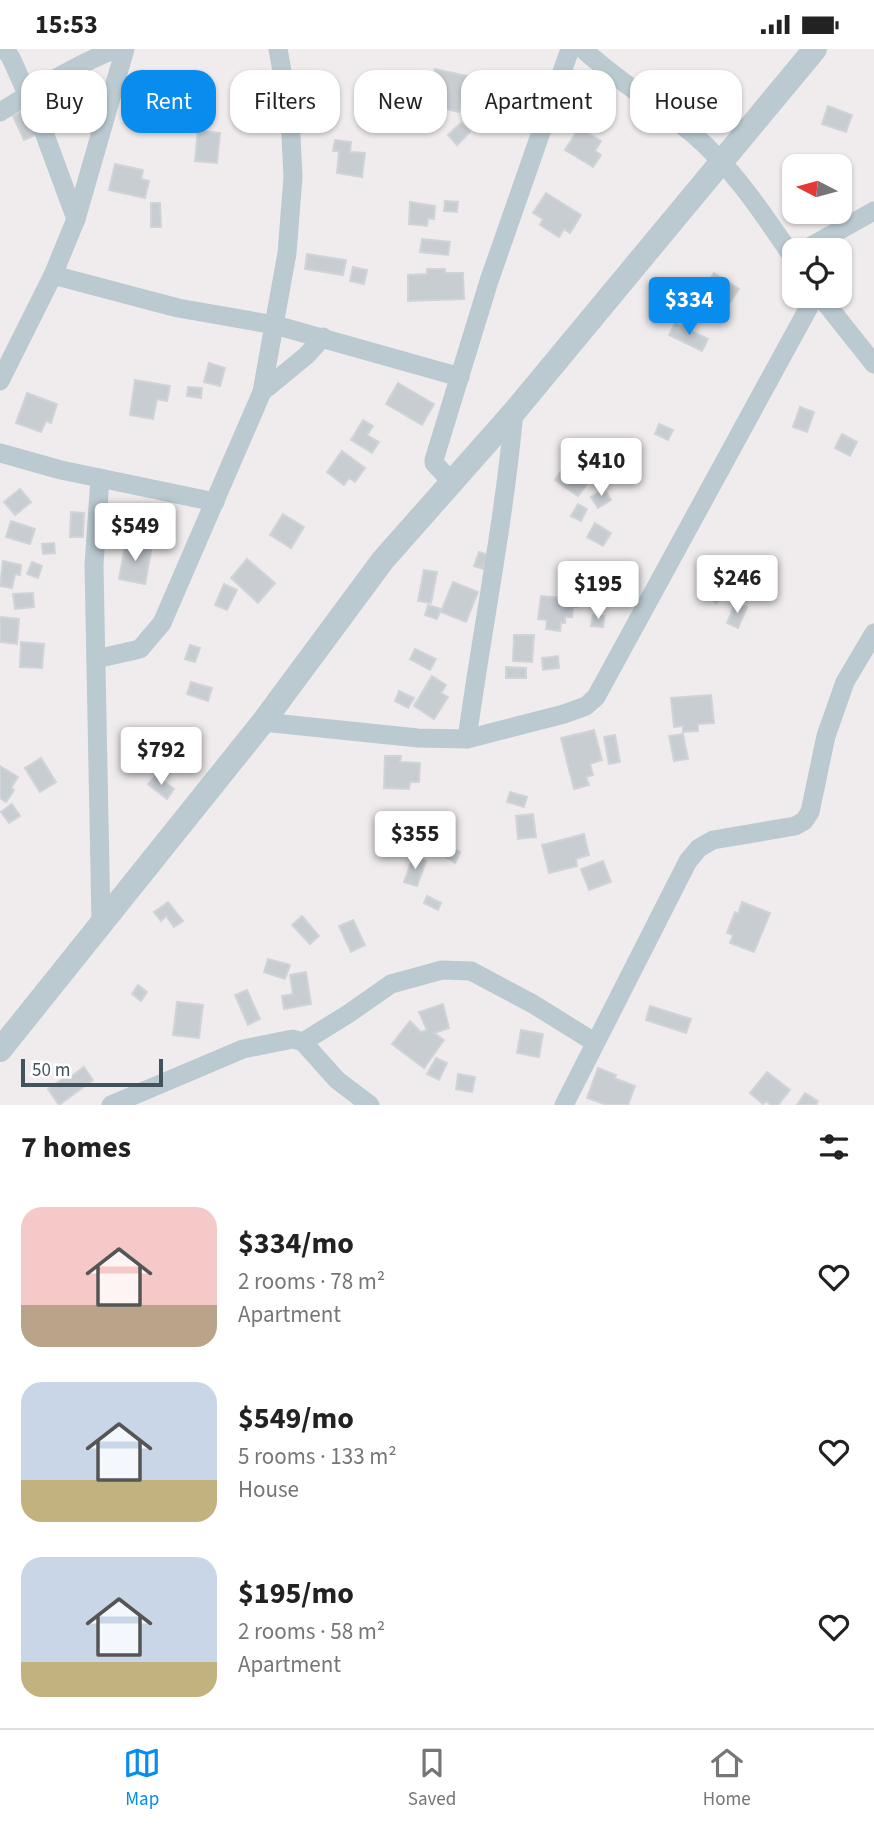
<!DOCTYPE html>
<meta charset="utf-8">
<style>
:root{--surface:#fff;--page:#f2f2f2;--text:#222;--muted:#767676;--line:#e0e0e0;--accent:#088ced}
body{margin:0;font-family:"Source Sans 3",sans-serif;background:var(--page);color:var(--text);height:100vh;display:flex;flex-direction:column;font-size:26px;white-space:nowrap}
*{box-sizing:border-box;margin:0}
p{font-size:23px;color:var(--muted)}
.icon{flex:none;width:38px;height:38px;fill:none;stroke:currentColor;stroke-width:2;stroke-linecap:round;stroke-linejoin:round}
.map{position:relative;height:1056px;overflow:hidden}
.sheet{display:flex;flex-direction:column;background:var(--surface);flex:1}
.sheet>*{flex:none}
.banner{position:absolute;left:21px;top:21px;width:833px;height:63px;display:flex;gap:14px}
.needle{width:46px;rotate:276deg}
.tools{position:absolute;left:782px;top:105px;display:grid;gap:14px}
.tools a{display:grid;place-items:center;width:70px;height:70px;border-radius:14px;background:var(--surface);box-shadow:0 2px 5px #0004;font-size:35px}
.scale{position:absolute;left:21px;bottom:18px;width:142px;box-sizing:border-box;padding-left:7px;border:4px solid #43535b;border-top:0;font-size:19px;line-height:24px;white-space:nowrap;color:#43535b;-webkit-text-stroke:5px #fff;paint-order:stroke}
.price{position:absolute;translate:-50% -60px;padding:0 16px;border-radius:7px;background:#fff;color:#222;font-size:23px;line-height:46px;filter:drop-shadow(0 2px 4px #0008)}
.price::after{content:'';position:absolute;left:50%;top:42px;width:21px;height:16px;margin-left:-10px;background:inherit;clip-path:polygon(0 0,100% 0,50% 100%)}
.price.active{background:var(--accent);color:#fff}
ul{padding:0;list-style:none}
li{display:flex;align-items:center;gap:21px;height:175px;padding:0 21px}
li span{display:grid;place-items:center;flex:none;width:196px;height:140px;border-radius:21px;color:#555}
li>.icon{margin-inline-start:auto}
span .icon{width:84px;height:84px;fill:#fffc;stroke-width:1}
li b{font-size:30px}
h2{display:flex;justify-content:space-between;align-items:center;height:84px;padding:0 21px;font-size:30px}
.tag{padding:0 24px;border-radius:21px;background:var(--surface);box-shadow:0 2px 5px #0004;font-size:24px;line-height:63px}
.tag.active{background:var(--accent);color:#fff}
.status{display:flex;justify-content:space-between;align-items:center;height:49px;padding:0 35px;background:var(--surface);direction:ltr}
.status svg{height:19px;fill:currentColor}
.tabs{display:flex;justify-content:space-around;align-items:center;height:98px;border-top:2px solid var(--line);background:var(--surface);font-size:19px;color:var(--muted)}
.tabs a{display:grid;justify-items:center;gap:4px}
.tabs .active{color:var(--accent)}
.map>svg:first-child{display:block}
.building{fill:#c8cdd2;stroke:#d0d4d9;stroke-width:2}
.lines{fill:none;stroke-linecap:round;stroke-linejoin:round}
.minor{stroke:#bbcad1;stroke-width:19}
.tertiary{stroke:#bbcad1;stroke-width:24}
</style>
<div class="status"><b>15:53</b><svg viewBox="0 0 49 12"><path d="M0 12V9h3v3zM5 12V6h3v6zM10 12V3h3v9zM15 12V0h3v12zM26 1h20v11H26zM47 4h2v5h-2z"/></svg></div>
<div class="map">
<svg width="874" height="1056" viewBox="0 0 874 1056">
<rect width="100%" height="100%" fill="#f0eced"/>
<g class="building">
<path d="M435,20l32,7 -8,36 -31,-7z"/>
<path d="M828,57l24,9 -6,17 -24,-8z"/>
<path d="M27,60l11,25 -14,6 -11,-24z"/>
<path d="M461,74l9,9 -13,13 -9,-10z"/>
<path d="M579,79l22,13 -6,10 6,4 -8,12 -28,-17z"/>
<path d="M198,81l22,3 -3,30 -22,-2z"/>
<path d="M335,91l16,2 -1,10 15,1 -3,24 -25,-4 2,-22h-6z"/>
<path d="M115,115l28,6 -2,9 8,2 -4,17 -36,-8z"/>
<path d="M546,144l35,22 -11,18 -6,-4 -5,8 -19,-12 3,-6 -10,-6z"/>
<path d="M445,152l13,1 -1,10 -13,-1z"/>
<path d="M410,153l25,4 -1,13 -6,-1 -1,8 -18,-2z"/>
<path d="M151,154h9l1,24h-10z"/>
<path d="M422,190l28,3 -2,13 -28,-3z"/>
<path d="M307,205l39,6 -3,15 -38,-6z"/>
<path d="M353,218l14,3 -3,14 -14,-3z"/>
<path d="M427,220h18v4h18l1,26 -56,2v-26l19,-1z"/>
<path d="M714,224l25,16 -13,19 -24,-16z"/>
<path d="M675,274l33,16 -6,12 -33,-16z"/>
<path d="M209,314l16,5 -5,18 -16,-4z"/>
<path d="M135,331l35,6 -3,15 -10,-2 -4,20 -23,-4z"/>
<path d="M398,334l36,21 -12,21 -36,-21z"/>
<path d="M188,338l14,1 -1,10 -14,-2z"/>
<path d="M27,344l30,11 -6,19 -5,-2 -5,11 -25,-9z"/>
<path d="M800,358l14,5 -7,20 -14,-5z"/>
<path d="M363,371l10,6 -6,9 12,7 -7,11 -21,-13z"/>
<path d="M659,375l14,6 -5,10 -13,-6z"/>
<path d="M842,385l15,8 -7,14 -15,-8z"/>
<path d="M342,402l23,17 -10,14 -6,-4 -5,7 -17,-13z"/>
<path d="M571,408l24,16 -17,23 -23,-16z"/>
<path d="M20,440l11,13 -16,13 -11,-13z"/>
<path d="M604,440l7,11 -13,8 -7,-11z"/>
<path d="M578,455l9,5 -6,12 -10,-5z"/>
<path d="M112,458l18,2 -3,27 -18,-3z"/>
<path d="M71,463l13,1 -1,24h-13z"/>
<path d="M283,465l21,13 -13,21 -21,-13z"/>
<path d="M11,472l24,8 -5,15 -24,-7z"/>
<path d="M595,474l16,10 -8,13 -16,-9z"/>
<path d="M126,492l26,5 -7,38 -26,-5z"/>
<path d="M54,494l1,10 -12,1 -1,-10z"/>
<path d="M479,503l9,3 -5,14 -9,-3z"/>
<path d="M247,510l28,24 -17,20 -27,-25z"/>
<path d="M3,512l18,4 -1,10 -5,-1 -3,14 -12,-2z"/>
<path d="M32,513l10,4 -4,12 -11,-4z"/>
<path d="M424,521l13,2 -6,31 -13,-2z"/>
<path d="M453,533l25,10 -12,30 -25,-10z"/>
<path d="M709,533l14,15 -7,6 -14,-14z"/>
<path d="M224,535l13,6 -10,20 -12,-5z"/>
<path d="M33,544l1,14 -19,2 -2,-15z"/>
<path d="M541,547l38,4 -1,7h-5l-1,10h-7v6h-4l-1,8 -14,-2 1,-9 -9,-1z"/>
<path d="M736,553l11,5 -9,21 -11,-5z"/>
<path d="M428,556l13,4 -4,10 -12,-4z"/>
<path d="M593,566l11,1 -1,11 -12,-1z"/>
<path d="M0,568l19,2 -2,25 -17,-2z"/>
<path d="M514,586h20l-2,27 -19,-1z"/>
<path d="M21,593l23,2 -2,24 -22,-1z"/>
<path d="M190,596l10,3 -5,14 -10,-3z"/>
<path d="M415,600l21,10 -6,11 -20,-11z"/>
<path d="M558,607l1,12 -16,2 -1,-12z"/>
<path d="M506,618l20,1v10h-20z"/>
<path d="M432,627l14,9 -5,8 7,4 -14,22 -20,-13z"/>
<path d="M191,633l21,6 -4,13 -21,-7z"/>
<path d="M399,642l15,7 -6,10 -13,-7z"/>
<path d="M711,646l3,28 -16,1v7l-15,1v-6l-9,1 -3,-29z"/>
<path d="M156,680l32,15 -6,11 -31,-15z"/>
<path d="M594,681l8,30 -12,4 3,11 -7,2 3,8 -15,4 -13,-51z"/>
<path d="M683,685l5,25 -14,2 -5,-25z"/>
<path d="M615,686l5,27 -11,2 -5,-27z"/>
<path d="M385,707h16l-1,6 20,1 -1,19h-9l-1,7 -25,-1z"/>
<path d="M41,709l15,24 -16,10 -15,-24z"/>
<path d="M0,717l18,11 -7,11 3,2 -8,12 -6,-4z"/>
<path d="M156,726l18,14 -7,10 -19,-15z"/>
<path d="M510,743l17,5 -3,10 -17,-5z"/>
<path d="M12,755l8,12 -11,7 -8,-11z"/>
<path d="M533,765l3,23 -18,2 -2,-23z"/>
<path d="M584,785l5,21 -13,4 1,7 -28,7 -7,-28z"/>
<path d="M446,796l14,7 -5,11 -14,-9z"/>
<path d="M413,808l13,4 -9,25 -13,-4z"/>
<path d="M603,812l8,21 -22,8 -8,-21z"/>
<path d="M427,847l14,7 -3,7 -14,-7z"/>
<path d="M168,853l15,19 -9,6 -8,-11 -5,5 -7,-9z"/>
<path d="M742,853l28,11 -16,39 -24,-9 3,-8 -6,-2 8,-21 3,2z"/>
<path d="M302,867l17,20 -9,8 -18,-19z"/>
<path d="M353,871l12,25 -14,7 -12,-26z"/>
<path d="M268,910l22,6 -5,14 -21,-7z"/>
<path d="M306,923l5,32 -27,5 -2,-13 11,-2 -3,-19z"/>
<path d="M138,936l9,7 -6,9 -9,-7z"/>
<path d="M247,941l13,29 -12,6 -13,-30z"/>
<path d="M177,953l26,3 -4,33 -26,-3z"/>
<path d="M443,955l6,24 -15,5 10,7 -20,28 -32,-24 18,-23 11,11 6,-2 -8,-18z"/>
<path d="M650,957l41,13 -5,14 -40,-13z"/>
<path d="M521,981l22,4 -4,23 -22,-4z"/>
<path d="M436,1009l11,5 -8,17 -12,-6z"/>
<path d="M84,1018l9,13 -34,25 -11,-16 20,-14 1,3z"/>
<path d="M598,1019l18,7 -2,3 21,8 -7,19h-21l-20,-7z"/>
<path d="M767,1023l23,18 -12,15h-7l-5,-4 -3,3 -13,-11z"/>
<path d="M458,1025l17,3 -3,15 -16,-3z"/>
<path d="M805,1044l13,8 -2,4h-19z"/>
</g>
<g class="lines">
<g class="minor">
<path d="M5,0l6,9 31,69 34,92"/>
<path d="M583,0c34,32 74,55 110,85 41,35 71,81 101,125"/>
<path d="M0,63c38,-23 75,-47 116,-63"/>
<path d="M804,201l70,-39"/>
<path d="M53,226l125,33 97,17 185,52"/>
<path d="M820,247l54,68"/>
<path d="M0,332l53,-106 23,-56 49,-170"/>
<path d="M262,343l45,-37 16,-18"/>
<path d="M0,404l61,17 154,32"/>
<path d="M100,429l-6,87 7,357"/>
<path d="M451,432l-17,-18v-3l55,-179 81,-232"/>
<path d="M96,610l44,-10 22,-26 100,-231 25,-139 6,-76 -3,-61 -12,-67"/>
<path d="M263,673l155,16 49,1 97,-25 22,-8 10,-9 6,-11 213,-390"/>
<path d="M467,690c15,-109 37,-217 47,-327"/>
<path d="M303,993l45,-28 43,-30 51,-14 29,1 62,33 61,38"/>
<path d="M111,1056l132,-56 50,-10 10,3 34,38 33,25"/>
<path d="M564,1056l124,-244 11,-13 14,-8 82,-14 9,-5 6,-9 16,-76 19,-54 29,-49"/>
</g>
<path class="tertiary" d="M0,1001l263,-328 120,-162 131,-148 301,-363"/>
</g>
</svg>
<div class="tools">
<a><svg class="needle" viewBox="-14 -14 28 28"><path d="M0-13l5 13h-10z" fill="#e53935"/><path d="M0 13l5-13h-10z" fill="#767676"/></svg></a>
<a><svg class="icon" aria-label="locate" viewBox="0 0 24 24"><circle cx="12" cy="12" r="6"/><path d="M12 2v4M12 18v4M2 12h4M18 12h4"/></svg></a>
</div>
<div class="scale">50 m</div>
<b class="price active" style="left:689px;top:288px">$334</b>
<b class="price" style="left:601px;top:449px">$410</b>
<b class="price" style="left:135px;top:514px">$549</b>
<b class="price" style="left:737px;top:566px">$246</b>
<b class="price" style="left:598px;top:572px">$195</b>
<b class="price" style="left:161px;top:738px">$792</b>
<b class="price" style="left:415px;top:822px">$355</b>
<div class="banner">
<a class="tag">Buy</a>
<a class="tag active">Rent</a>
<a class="tag">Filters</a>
<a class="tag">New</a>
<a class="tag">Apartment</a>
<a class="tag">House</a>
</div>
</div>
<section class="sheet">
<h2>7 homes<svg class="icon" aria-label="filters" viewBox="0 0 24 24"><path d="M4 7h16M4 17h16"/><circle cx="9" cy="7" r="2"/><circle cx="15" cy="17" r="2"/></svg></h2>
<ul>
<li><span style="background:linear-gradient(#f6c9c9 70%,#b9a48a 0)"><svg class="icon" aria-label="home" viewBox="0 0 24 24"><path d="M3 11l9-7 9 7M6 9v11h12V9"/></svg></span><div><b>$334/mo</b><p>2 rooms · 78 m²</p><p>Apartment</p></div><svg class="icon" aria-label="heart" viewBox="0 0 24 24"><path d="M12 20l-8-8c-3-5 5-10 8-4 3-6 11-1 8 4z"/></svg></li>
<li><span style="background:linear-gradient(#c9d6e8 70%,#c2b280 0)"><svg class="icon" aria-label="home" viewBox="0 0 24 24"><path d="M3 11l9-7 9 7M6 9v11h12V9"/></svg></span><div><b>$549/mo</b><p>5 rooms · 133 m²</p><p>House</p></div><svg class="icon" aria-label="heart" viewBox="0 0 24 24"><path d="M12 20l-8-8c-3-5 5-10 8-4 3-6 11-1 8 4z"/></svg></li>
<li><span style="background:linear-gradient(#c9d6e8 75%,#c2b280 0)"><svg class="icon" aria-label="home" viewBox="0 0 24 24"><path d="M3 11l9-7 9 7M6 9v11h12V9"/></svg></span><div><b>$195/mo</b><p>2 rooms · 58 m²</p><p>Apartment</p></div><svg class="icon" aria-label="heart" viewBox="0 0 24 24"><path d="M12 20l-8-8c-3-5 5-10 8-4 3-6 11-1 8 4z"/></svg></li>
</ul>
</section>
<nav class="tabs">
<a class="active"><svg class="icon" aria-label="map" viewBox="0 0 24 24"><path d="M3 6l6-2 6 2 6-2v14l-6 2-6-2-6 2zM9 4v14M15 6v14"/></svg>Map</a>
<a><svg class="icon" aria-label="saved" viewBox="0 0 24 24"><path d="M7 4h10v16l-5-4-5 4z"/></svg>Saved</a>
<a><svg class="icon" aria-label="home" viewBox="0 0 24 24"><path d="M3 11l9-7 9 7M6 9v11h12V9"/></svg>Home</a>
</nav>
